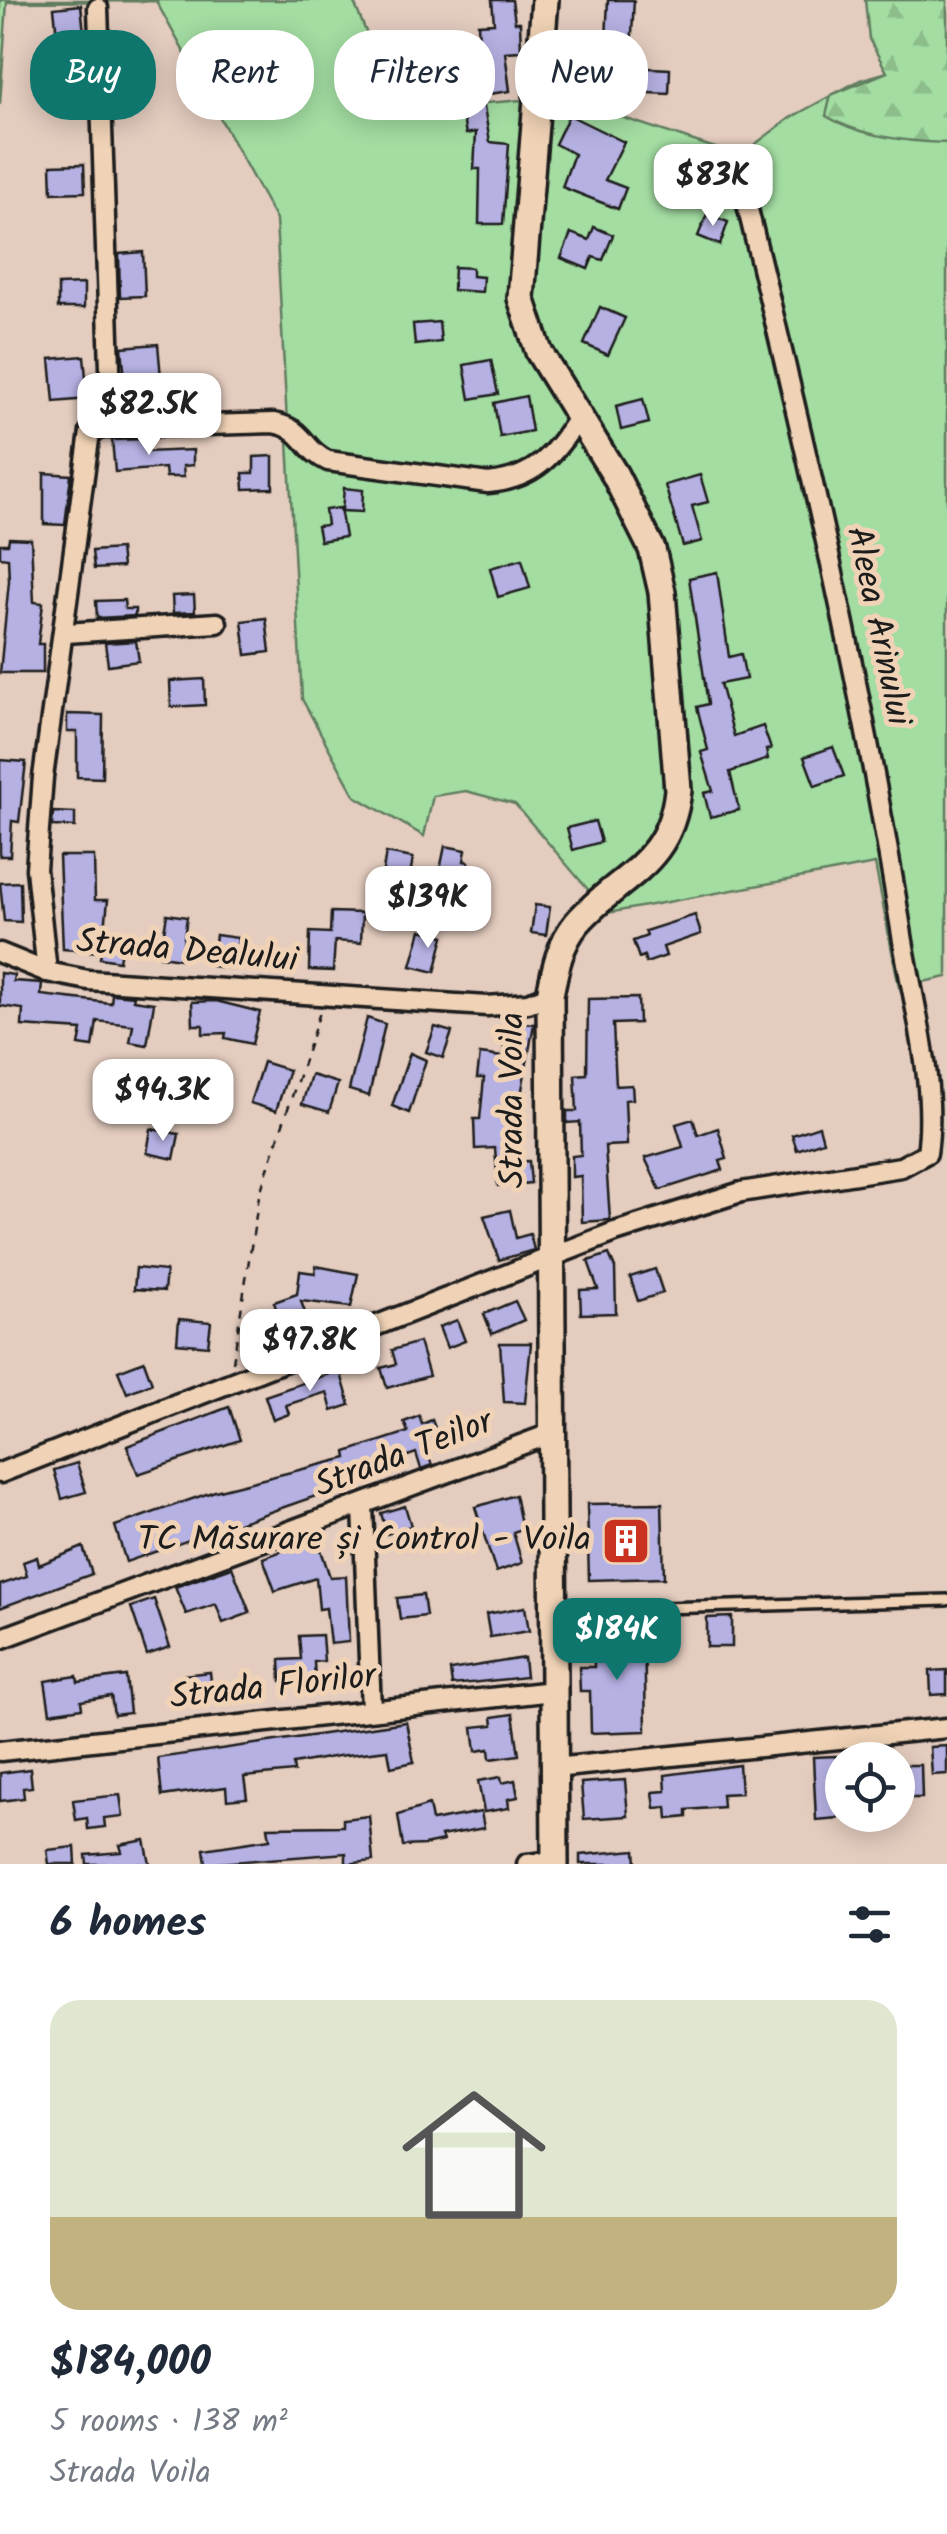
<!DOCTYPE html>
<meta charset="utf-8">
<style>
:root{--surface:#fff;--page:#f6f6f7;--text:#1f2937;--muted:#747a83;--accent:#0f766e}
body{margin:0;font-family:Kalam,sans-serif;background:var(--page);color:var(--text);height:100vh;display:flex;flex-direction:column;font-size:38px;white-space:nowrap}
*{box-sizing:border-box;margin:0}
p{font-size:32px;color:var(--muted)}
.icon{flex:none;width:55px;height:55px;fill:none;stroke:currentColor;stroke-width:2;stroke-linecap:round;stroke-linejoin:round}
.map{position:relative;height:1864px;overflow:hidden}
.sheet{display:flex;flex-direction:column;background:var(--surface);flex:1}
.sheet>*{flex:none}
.banner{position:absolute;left:30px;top:30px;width:888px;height:90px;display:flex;gap:20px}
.tools{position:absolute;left:825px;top:1742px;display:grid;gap:20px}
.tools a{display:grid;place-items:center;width:90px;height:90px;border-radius:50%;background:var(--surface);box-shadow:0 5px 25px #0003;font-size:50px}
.price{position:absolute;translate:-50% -85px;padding:0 22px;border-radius:20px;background:#fff;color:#222;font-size:32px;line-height:65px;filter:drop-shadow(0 2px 5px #0008)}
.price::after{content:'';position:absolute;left:50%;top:60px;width:30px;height:22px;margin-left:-15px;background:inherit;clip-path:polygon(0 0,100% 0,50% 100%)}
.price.on{background:var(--accent);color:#fff}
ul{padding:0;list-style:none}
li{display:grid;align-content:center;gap:20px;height:530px;padding:0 50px}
li span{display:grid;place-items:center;height:310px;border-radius:30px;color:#555}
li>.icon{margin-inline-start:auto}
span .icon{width:180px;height:180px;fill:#fffc;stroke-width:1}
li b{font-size:42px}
h2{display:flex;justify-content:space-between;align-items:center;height:120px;padding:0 50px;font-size:42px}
.chip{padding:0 35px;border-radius:40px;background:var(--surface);box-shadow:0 5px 25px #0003;font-size:35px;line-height:90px}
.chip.on{background:var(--accent);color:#fff}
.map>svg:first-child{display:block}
.green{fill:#a3dda2;stroke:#607c5f;stroke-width:2.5}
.forest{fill:url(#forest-firs);stroke:#607c5f;stroke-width:2.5}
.building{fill:#b5b1e3;stroke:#1c1c1c;stroke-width:2.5}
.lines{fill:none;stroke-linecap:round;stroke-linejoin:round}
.lane-casing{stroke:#1c1c1c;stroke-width:16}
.street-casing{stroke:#1c1c1c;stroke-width:25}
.secondary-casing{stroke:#1c1c1c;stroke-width:32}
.path{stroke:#1c1c1c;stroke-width:2.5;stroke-dasharray:8 8;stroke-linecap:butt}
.lane{stroke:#f0d3b6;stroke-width:9}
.street{stroke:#f0d3b6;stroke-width:18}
.secondary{stroke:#f0d3b6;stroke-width:25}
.labels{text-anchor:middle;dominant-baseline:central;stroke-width:10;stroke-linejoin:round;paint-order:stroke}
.street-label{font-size:35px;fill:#1c1c1c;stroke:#f0d3b6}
.poi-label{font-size:35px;fill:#1c1c1c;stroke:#f0d3b6;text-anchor:end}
</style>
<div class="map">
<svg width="947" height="1864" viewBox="0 0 947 1864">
<defs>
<pattern id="forest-firs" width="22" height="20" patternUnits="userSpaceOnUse" patternTransform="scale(2.5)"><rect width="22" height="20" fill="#a3dda2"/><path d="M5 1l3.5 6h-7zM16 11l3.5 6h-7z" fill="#8cbd8b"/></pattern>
</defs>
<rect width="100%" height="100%" fill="#e4ccbf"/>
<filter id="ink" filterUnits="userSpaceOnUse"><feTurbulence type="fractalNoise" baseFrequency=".01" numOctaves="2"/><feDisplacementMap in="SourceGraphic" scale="20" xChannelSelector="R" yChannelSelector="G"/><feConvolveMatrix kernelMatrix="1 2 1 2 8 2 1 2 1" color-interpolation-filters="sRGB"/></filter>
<g filter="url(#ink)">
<path class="green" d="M0,0h353l45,110 162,-13 161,53 29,-2 40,-30 70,-38 87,-25v922l-48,10 -24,-123 -267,49 -93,-109 -49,-13 -33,5 -9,40 -69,-40 -53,-97 -26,-479 -120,-219 -149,1 -7,102z"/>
<path class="forest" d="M865,0h82v143c-40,-1 -86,-6 -121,-27l5,-21 56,-23 -18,-33z"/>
<g class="building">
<path d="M492,0h20l3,22h5l1,29 -16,1 5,39 -35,5 -2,-21 -40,7 -4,-22 27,-5 2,10 22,-3 -2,-38 16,-1z"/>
<path d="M608,0h26l-4,67 40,2 -1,25 -42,-2v7l-24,-1z"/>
<path d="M81,5l4,37 -27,3 -4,-37z"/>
<path d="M478,101h5l7,41 19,2 -6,80h-24l1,-55h-6l2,-37 -10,2 -5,-26z"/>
<path d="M569,115l55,27 -19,38 21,8 -8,21 -56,-22 12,-33 -19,-10z"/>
<path d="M84,164l1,28 -33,1 -1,-28z"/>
<path d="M707,214l21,8 -8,23 -22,-9z"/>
<path d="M594,227l19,8 -10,25 -10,-3 -5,12 -27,-11 10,-25 18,7z"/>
<path d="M143,252l2,44 -25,1 -1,-43z"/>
<path d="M454,267l18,1v8l11,1 -1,15 -29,-2z"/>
<path d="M84,284v24h-26v-23z"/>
<path d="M600,307l25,11 -17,37 -24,-11z"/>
<path d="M439,322l2,20 -26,3 -2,-21z"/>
<path d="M158,344l4,45 -36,2 -4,-44z"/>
<path d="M84,356l4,43 -34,3 -4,-43z"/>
<path d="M491,360l7,34 -28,5 -6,-34z"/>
<path d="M526,396l6,35 -32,6 -6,-34z"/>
<path d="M643,399l6,24 -28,7 -5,-24z"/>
<path d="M144,439l1,13 48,-2v15l-10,1 1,11h-18l-1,-9 -50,4 -3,-32z"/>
<path d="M273,456v32l-29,1 -1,-16h11v-16z"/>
<path d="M44,473l27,2 -6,50 -21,-1z"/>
<path d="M700,475l8,27 -16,4 10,35 -19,5 -18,-61z"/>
<path d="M344,488l19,2 -1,22 -20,-1z"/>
<path d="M340,508l5,29 -25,4 -3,-15 10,-1 -2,-15z"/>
<path d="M9,538l22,1 3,63 9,1 -5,41h5v29h-43l9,-92 -1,-23 -8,-1v-13h8z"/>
<path d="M120,549l2,18 -28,2 -2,-18z"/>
<path d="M522,559l8,29 -32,9 -8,-29z"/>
<path d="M717,572l12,85 12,-3 5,25 -26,5 14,52 29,-10 8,23 -5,1 2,9 -38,13 9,38 -29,7 -6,-24 9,-2 -12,-39 7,-2 -11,-43 11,-3 -19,-126z"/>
<path d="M194,595l1,17 -22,1 -1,-17z"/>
<path d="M124,600l1,9h10v7l-38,2 -1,-17z"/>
<path d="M266,618l4,34 -24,3 -4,-34z"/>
<path d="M136,641l3,20 -31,4 -3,-22z"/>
<path d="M204,679l1,26 -34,2 -1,-26z"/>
<path d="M67,714l36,1 -1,63 -25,-1v-45h-10z"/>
<path d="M833,747l11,29 -29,10 -11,-29z"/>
<path d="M0,760l26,2 -7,60 -7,-1 -2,35h-10z"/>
<path d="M53,812l22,1v14l-23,-1z"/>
<path d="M595,821l6,21 -28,8 -6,-22z"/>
<path d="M445,846l21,4 -2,11 5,1 -7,32 -26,-5z"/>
<path d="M386,853l27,5 -4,23 -27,-5z"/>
<path d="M59,856h35l1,44h13l-3,29 19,3 -5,29 -19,-3 1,-6 -38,-3z"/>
<path d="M20,882l1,40 -17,-1 -4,-38z"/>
<path d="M535,905l15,2 -4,28 -15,-2z"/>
<path d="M331,912l31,1 -1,30 -26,-2 -2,30 -24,-1 1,-38 20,1z"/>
<path d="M167,914l20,3 -6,42 -21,-3z"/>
<path d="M695,915l6,19 -38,13 3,9 -20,7 -2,-7 -5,2 -6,-17 14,-5 -2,-5z"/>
<path d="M421,930l23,6 -9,36 -24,-6z"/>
<path d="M216,935l22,3 -3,31 -23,-3z"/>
<path d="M0,973l14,2 -1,6 29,2 -1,12 70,8 1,-9 22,2 -1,4 21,3 -7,42 -17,-3 3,-17 -36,-4 -4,26 -14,-2 3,-15 -60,-4 1,-17 -23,-3z"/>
<path d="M638,998l1,25 -26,1 3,62 16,-1 1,14 -8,1 2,45 -22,1 5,74 -28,2 -1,-46 -9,1v-21l9,-1 -1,-33 -13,1v-12h10l-2,-36 12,-1 1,-75z"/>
<path d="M216,1001l44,11 -8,32 -27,-6 1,-5 -23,1v-9h-10l-1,-23z"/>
<path d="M367,1018l18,6 -16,72 -20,-6z"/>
<path d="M506,1022l28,2 -14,77 -9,-1 1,62 17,-1 2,22 -33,3 -3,-38 -20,1 -1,-30h6l4,-41h-7l3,-24 23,3z"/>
<path d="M435,1027l17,5 -9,26 -17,-6z"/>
<path d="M410,1053l16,7 -17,53 -17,-7z"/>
<path d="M263,1062l26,8 -13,41 -26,-8z"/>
<path d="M167,1072l24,2 -2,20 -24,-2z"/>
<path d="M311,1075l27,8 -9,29 -27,-8z"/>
<path d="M693,1119l5,16 20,-7 9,31 -7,2 3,9 -63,20 -15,-32 38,-11 -7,-23z"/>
<path d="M819,1126l4,15 -26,9 -5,-15z"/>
<path d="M151,1129l28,5 -5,25 -27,-6z"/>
<path d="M510,1210l6,28 14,-4 4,16 -35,10 -15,-44z"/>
<path d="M609,1254l6,14 1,45 -35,1 -1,-24 18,-1 -10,-28z"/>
<path d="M316,1266l42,8 -7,33 -50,-6 12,36 -17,7 -4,-12 -8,2 -10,-32 23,-8 3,-23 15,2z"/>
<path d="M136,1268l30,3 -2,20 -30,-2z"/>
<path d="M655,1269l8,24 -25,8 -8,-24z"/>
<path d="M515,1301l9,19 -32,14 -8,-20z"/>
<path d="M179,1319l32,3 -3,24 -31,-3z"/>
<path d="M457,1320l8,21 -18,7 -8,-21z"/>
<path d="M419,1342l10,34 -42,12 -6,-20 15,-4 -4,-14z"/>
<path d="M500,1343h31l-6,60 -21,-1z"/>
<path d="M144,1361l8,22 -25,10 -9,-22z"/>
<path d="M340,1370l10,35 -18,6 -5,-19 -41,13 3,9 -16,6 -8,-24z"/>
<path d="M229,1407l11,33 -102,34 -11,-28z"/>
<path d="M419,1416l3,8 10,-4 8,21 -15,6 7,18 -11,4 -5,-16 -79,28 2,7 -213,74 -11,-36 100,-35 132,-33 -1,-6 62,-20 -4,-10z"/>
<path d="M77,1463l9,29 -24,7 -8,-29z"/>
<path d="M515,1495l7,34 -9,3 9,31 -26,9 -21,-65z"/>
<path d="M662,1503l2,75 -75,2 -2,-76z"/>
<path d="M405,1506l6,20 -24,8 -6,-21z"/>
<path d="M317,1538l13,39 16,-1 3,66 -19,2 -4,-36 -7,1 -3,-31 -41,13 -12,-33z"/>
<path d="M83,1547l9,27 -92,34v-23l27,-9 -4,-14 14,-5 2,8z"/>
<path d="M232,1567l18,46 -27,10 -7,-19 -30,10 -11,-27z"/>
<path d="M423,1595l3,21 -26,3 -3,-21z"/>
<path d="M154,1599l16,48 -23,8 -16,-48z"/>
<path d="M525,1607l4,24 -39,6 -4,-23z"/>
<path d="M732,1617v30h-25v-29z"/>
<path d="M644,1631l2,100 -55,2 -1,-42h-10l-1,-24h15l-1,-34z"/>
<path d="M322,1635l2,26 -10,1 1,17 -34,2 -1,-21 21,-1 -2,-23z"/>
<path d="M524,1658l2,19 -74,8 -2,-15z"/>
<path d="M947,1670v24l-16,1 -1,-24z"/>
<path d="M210,1672l3,29 -27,2 -3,-28z"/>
<path d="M77,1676l1,6 48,-6 4,37 -16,2 -3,-19 -30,5 1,7 -32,5 -5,-32z"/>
<path d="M513,1714l6,41 -29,4 -1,-10 -13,2 -3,-24 20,-2 -1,-8z"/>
<path d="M406,1722l8,40 -23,5 -3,-17 -50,6 -45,8 1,8 -50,5 3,21 -20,2 -1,-13 -64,9 -4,-38z"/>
<path d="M947,1746v28l-15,1 -2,-28z"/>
<path d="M836,1756l3,62 -23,2 -3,-63z"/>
<path d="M739,1765l2,28 -19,1 1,13 -36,3v7l-19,2 -1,-12 -12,1 -2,-16 13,-1 -1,-16z"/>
<path d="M902,1765h19l1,33h-19z"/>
<path d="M30,1769l2,18 -9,1 1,10 -24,3v-28z"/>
<path d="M501,1777l1,6 13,-3 3,17 -10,2 1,9 -25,4 -6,-31z"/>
<path d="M625,1780l3,36 -44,3 -3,-36z"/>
<path d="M120,1795l3,21 -19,2 1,9 -17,2 -1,-11 -11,2 -3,-20z"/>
<path d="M429,1805l3,16 49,-9 3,16 -43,8 2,5 -19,4 -21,1 -5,-31z"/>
<path d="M369,1816l4,45 -27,3v-11l-140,11 -2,-15 66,-10 -2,-12 75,-1v-7z"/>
<path d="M145,1840l5,24h-63l-1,-9 36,-3 -2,-7z"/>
<path d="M75,1847l1,17h-27l-2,-14z"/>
<path d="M635,1850l1,14h-56v-9z"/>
</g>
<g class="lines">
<g class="lane-casing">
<path id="lane" d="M556,1611l391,-11"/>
</g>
<g class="street-casing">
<g id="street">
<path d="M98,8l14,420"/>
<path d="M66,633l151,-10"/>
<path d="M0,953l47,19 41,8 399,26 41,-3 22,-8"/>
<path d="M47,972l-11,-103 7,-92 47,-345 13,-4 170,-5c32,5 29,26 55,38l160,22c46,-4 66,-27 90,-65"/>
<path d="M0,1473l615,-241 126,-40 160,-25 26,-14c10,-69 -14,-149 -25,-218 -39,-247 -97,-491 -156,-734"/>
<path d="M363,1506l8,204"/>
<path d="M0,1639l550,-205"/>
<path d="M0,1751l553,-60"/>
<path d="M554,1768l393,-40"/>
<path d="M527,1864l28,-3"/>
</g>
</g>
<g class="secondary-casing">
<path id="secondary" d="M545,0l-24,298 18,54 76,123 37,74 10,43 16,198c-8,76 -58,84 -101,133 -17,20 -22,46 -27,72l5,869"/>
</g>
<path class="path" d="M233,1362l26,-166 61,-184"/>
<use href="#lane" class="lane"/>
<use href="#street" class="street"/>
<use href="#secondary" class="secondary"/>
</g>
</g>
<defs>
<g id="building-square" transform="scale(2.5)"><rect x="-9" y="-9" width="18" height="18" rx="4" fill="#c8321e" stroke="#f0d3b6"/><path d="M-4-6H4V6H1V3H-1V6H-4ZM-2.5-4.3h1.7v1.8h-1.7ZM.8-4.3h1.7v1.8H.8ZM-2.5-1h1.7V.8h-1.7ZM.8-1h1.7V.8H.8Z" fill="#fff"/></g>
</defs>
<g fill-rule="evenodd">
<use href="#building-square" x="626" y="1541"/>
</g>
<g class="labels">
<g class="street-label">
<text transform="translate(877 626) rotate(78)">Aleea Arinului</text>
<text transform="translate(187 952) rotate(5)">Strada Dealului</text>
<text transform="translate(514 1100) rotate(-90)">Strada Voila</text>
<text transform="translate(404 1455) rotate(-21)">Strada Teilor</text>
<text transform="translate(273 1688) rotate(-6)">Strada Florilor</text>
</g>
<g class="poi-label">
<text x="591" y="1541">TC Măsurare și Control - Voila</text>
</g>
</g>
</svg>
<div class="tools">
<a><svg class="icon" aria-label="locate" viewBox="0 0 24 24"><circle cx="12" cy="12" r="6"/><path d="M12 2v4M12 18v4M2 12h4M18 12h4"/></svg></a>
</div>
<b class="price" style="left:713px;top:229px">$83K</b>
<b class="price" style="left:149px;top:458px">$82.5K</b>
<b class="price" style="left:428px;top:951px">$139K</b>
<b class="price" style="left:163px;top:1144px">$94.3K</b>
<b class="price" style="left:310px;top:1394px">$97.8K</b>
<b class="price on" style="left:617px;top:1683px">$184K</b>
<div class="banner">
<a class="chip on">Buy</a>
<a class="chip">Rent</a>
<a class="chip">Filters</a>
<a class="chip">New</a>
</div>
</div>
<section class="sheet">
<h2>6 homes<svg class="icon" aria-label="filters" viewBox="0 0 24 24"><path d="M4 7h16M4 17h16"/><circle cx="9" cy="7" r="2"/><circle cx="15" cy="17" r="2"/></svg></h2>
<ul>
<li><span style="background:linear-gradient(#dfe7d0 70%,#c2b280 0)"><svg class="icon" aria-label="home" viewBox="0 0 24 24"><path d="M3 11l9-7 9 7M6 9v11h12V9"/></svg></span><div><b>$184,000</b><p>5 rooms · 138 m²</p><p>Strada Voila</p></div></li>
</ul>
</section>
